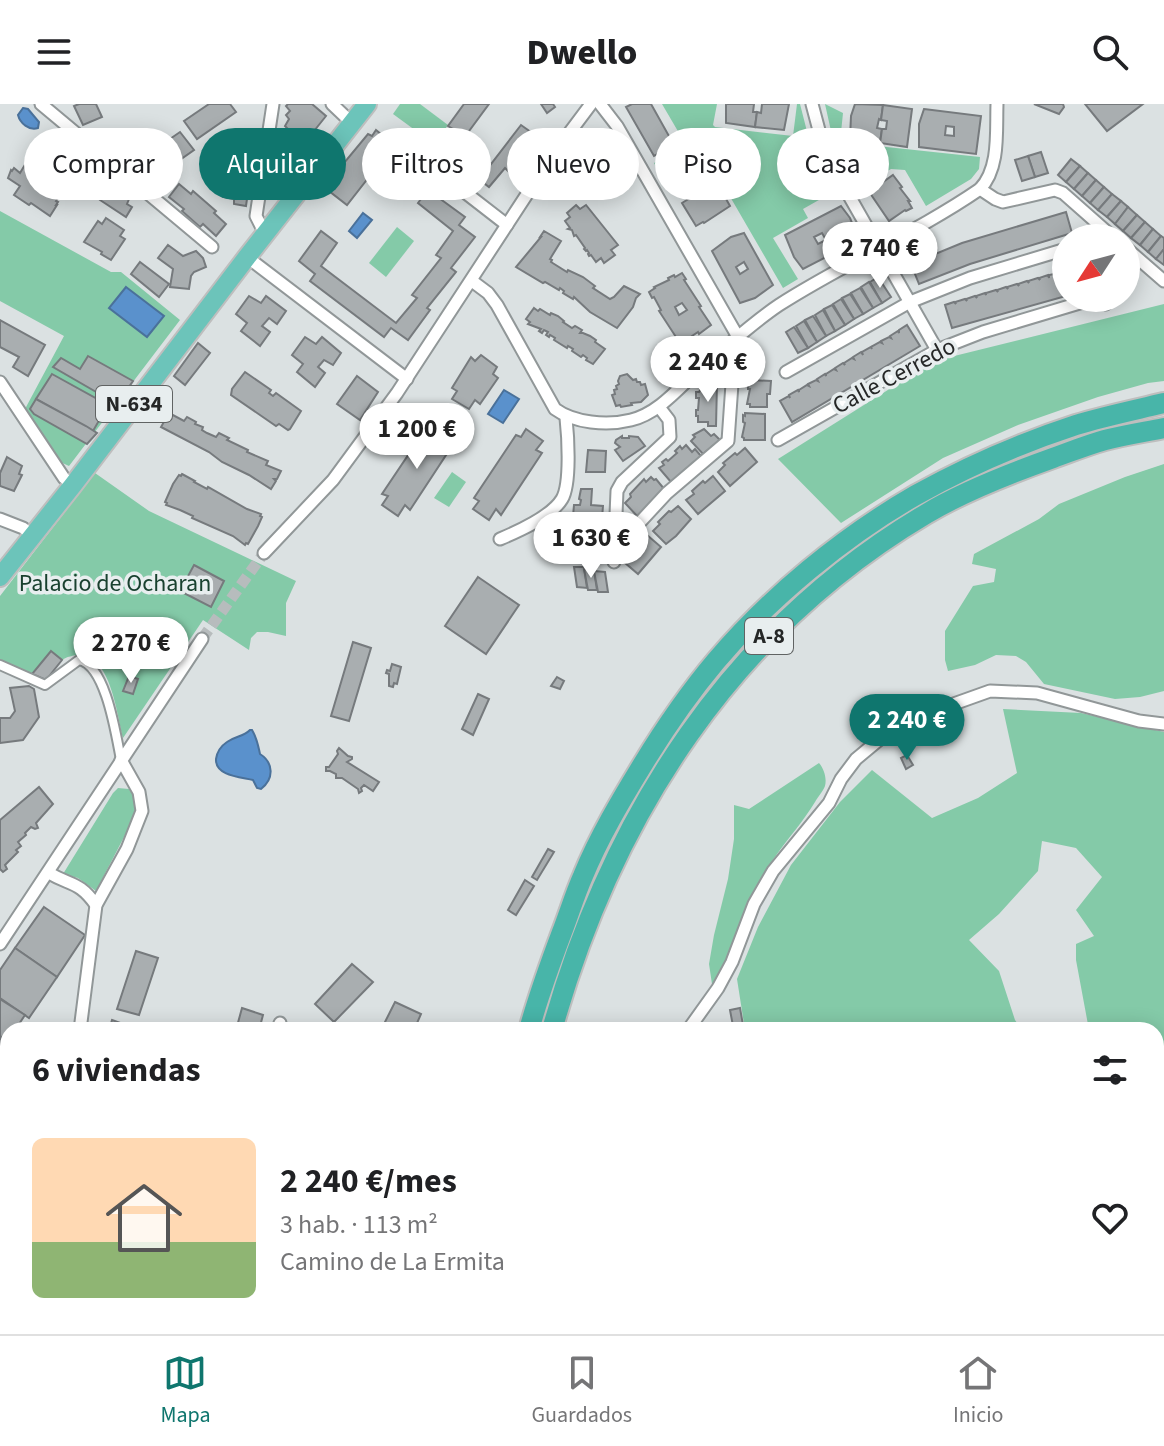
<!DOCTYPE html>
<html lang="es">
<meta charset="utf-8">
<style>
:root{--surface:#fff;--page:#f2f2f2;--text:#202124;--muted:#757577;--line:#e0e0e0;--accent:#0f766e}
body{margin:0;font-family:"Source Sans 3",sans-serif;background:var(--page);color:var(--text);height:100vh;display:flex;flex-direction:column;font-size:30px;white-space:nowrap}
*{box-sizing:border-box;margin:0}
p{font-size:26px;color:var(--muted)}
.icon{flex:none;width:44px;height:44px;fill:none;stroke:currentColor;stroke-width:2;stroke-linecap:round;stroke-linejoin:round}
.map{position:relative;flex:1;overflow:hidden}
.details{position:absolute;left:0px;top:918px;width:1164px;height:312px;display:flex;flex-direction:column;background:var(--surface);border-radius:24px 24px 0 0;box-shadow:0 4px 20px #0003}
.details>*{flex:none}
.top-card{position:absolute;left:24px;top:24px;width:1116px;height:72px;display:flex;gap:16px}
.needle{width:52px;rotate:234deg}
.buttons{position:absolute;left:1052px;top:120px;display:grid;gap:16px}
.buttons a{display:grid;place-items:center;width:88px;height:88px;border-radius:50%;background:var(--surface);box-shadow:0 4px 20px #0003;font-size:40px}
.price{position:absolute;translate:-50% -68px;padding:0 18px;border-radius:28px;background:#fff;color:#222;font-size:26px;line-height:52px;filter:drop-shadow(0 2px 4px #0008)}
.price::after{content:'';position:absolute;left:50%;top:48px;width:24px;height:18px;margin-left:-12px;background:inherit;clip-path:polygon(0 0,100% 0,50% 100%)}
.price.current{background:var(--accent);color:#fff}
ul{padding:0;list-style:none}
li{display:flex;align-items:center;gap:24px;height:200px;padding:0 32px}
li span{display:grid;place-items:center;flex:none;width:224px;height:160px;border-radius:12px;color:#555}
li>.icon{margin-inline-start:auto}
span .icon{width:96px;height:96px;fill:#fffc;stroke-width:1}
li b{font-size:34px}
h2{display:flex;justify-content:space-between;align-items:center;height:96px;padding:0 32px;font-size:34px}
.chip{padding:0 28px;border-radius:36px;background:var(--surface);box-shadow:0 4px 20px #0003;font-size:28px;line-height:72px}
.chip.current{background:var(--accent);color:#fff}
header{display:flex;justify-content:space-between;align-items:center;height:104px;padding:0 32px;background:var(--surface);font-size:36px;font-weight:800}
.tabs{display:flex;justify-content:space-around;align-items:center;height:112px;border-top:2px solid var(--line);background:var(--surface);font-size:22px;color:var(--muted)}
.tabs a{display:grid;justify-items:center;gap:4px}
.tabs .current{color:var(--accent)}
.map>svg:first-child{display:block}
.green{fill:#84caa8}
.water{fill:#5a91cc;stroke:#4a719a;stroke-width:2}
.building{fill:#a9aeb0;stroke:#767a7d;stroke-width:2;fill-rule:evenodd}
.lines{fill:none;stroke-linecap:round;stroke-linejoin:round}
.minor-tunnel{stroke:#b7bcbd;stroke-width:11;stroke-dasharray:11 5.5;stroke-linecap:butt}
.pedestrian-casing{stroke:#919798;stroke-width:12}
.minor-casing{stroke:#919798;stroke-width:15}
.trunk-casing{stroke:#bebebe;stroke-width:22}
.motorway-casing{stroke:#bebebe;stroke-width:24}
.pedestrian{stroke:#fff;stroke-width:8}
.minor{stroke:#fff;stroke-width:11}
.trunk{stroke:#6cc4ba;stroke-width:18}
.motorway{stroke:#48b5a9;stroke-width:20}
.labels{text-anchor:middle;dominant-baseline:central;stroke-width:7;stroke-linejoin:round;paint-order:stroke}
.shield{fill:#e8eeef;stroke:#606363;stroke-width:2}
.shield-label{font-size:22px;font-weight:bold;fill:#252727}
.street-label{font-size:24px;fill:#252727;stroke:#e8eeef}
.park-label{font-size:24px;fill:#19412f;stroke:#e8eeef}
</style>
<header><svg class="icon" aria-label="menu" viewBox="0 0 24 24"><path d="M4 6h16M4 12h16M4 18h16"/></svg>Dwello<svg class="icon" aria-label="search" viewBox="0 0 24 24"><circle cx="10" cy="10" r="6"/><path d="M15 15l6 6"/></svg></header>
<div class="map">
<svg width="1164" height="1230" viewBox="0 0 1164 1230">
<rect width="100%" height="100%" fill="#dbe1e2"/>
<g class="green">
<path d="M400,0h20l28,21 -14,19 -41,-30z"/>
<path d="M662,0h55l-4,21 2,2 78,9 4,-32h3l13,51 20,37 -30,17 5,9 -35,20 25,41 -15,9 -69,-119 -8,5 -8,-13 -34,20 -10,-18 32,-18z"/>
<path d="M825,0l18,9 -3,29 140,15 -1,12 -8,10 -45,27 -21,-36 -14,-1 -33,19 -23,-39z"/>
<path d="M0,107l111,61h10l59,48 -111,146 -11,-5 -33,-52 39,-73 -64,-35z"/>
<path d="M397,123l17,14 -28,36 -17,-14z"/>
<path d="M1164,200v77l-16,2 -50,14 -80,28 -75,33 -102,65 -63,-64 156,-98z"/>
<path d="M1164,360v227l-24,6 -25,2 -71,-15 -18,-22 -10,-6 -20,-1 -21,10 -27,6 -3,-11v-29l28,-45 21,-4 2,-13 -24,-5 2,-10 65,-35 20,-15 66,-27z"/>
<path d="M452,368l14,10 -17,25 -15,-9z"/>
<path d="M95,369l54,38 147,70 -10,22v33l-18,-4h-11l-6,6 -2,12 -46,-30 -80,118c-6,-23 -12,-83 -44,-83 -5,0 -13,2 -17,5 -6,5 -12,14 -16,20l-46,-19v-65z"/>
<path d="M1003,605l78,4 83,19v472l-8,-5v-169h-67l-13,-70v-16l18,-8 -18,-26 26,-33 -26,-29 -34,-7 -4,30 -39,43 -30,26 30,31 16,49 7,10h-277l-8,-51 21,-52 33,-62 49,-63 32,-32 60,48 46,-20 39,-25z"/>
<path d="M819,659c5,6 8,15 6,23 -2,5 -7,11 -10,16 -12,20 -27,36 -40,55 -29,38 -33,89 -63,127l-3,-20 5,-29 14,-56 6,-40v-34l15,4z"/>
<path d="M118,684l11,1 7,11 1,12 -41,79 -18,-13 -15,-4 50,-81z"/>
<path d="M573,1222h403l-4,5 1,3h-405z"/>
</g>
<g class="water">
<path d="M23,4l5,1 11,13 -1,6c-9,3 -18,-5 -20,-13z"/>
<path d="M363,109l9,7 -15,18 -8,-7z"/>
<path d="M126,183l38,29 -17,21 -38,-29z"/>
<path d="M504,286l15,9 -16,24 -15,-9z"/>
<path d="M250,626h2c5,8 6,15 8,24 14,9 14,25 1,35l-4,-1 -4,-8c-12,-3 -38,-4 -37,-21 1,-7 5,-13 11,-17 8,-6 16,-5 23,-12z"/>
</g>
<g class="building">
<path d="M79,0h17l6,13 -19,8 -9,-19z"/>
<path d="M209,0h21l6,8 -39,27 -13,-18z"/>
<path d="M288,0h24l14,12 -36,45 -7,-7 4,-5 -3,-3 2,-3 -2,-2 3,-4 -3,-3 4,-5 -3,-3 4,-7 -3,-4 4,-4 -4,-5z"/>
<path d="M464,0h25l-28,38 30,22 30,-39 14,10 -26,37 -4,-4 -16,19 -50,-39 14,-19 -5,-3z"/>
<path d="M541,0h12l2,3 -8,6z"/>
<path d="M632,0h19l23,41 -20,11 -28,-49z"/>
<path d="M726,0h28l-1,8h4l-2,15 -29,-4z"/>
<path d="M762,0h27l-5,26 -29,-3 2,-15 4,1z"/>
<path d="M855,0l28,1 -2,15 -2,-1 -2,9 5,1 -2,14 -30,-4 1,-23z"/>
<path d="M1034,0h29l1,3 -5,7z"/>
<path d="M1085,0h58l-36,27z"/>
<path d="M883,1l29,4 -5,38 -27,-4 2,-14h4l1,-8 -6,-1z"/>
<path d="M924,5l57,7 -5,38 -57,-7v-23zM946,22l8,1v9l-9,-1z"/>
<path d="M376,26l18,15 -47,60 -18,-14 5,-6 -5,-4 39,-47 4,2z"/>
<path d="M180,28l14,18 -40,28 -13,-19z"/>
<path d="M599,32l11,7 -3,5 7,4 -29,44 -7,-5 -3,4 -10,-7 2,-4 -5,-3 5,-8 -1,-1 5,-7 1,1 13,-22h2l4,-7 5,4z"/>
<path d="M38,46l12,8 -11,18 11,7 1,-2 14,12 -2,4 -3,-2 -4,6 2,1 -2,3h1l-7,11 -19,-13 -2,2 -15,-10 6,-9 -12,-8 3,-8 1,1 2,-3 6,5 6,-10 2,2 1,-2 -2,-1z"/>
<path d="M1041,48l7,21 -13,4 -7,-21z"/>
<path d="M241,51l12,1 -7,50 -12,-2v-5l-11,-2 1,-8 -14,-3 2,-17 15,2 2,-15 12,2z"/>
<path d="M1028,52l7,21 -13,4 -7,-21z"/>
<path d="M1071,55l9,7 -14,16 -8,-7z"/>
<path d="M1080,62l8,7 -14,16 -8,-7z"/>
<path d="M1088,69l8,7 -14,16 -8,-7z"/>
<path d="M893,71l9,12 -2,1 10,13h-2l4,7 -6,3 -1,-1 -16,11 -17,-25 -3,-7 6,-4 1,2z"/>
<path d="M1096,76l8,7 -14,16 -8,-7z"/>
<path d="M717,79l13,23 -26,17 -1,-1 -7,4 -14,-23 8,-5 -1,-1 20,-12 1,2z"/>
<path d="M179,80l12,10 2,-3 23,20 -2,2 12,11 -10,12 -13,-12 -3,3 -18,-16 2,-2 -15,-12z"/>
<path d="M107,81l22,14 -2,5 5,3 -6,10 -26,-17z"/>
<path d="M1104,83l8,7 -14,16 -8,-7z"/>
<path d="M428,86l37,27 -6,8 16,12 -24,31 5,4 -29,36 3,2 -22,30 -17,-12 -7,9 -74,-56 5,-7 -16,-13 22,-30 16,12 -16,23 75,57 21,-25 -5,-3 29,-37 -5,-3 17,-24 -35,-28z"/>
<path d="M1112,90l9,7 -14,16 -9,-7z"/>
<path d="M1121,97l7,6 -13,17 -8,-7z"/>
<path d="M576,101l4,4 6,-4 32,40 -7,5 4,5 -11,8 -3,-5 -5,4 -5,-7 -2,1 -1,-2 1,-1 -2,-3 -1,1 -2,-2 1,-1 -9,-13 -2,1 -2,-6 -4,-1 2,-1 -5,-7 5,-4 -3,-4z"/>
<path d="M841,102l9,12 9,22 -56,29 -9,-12 -9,-22zM822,129l4,7 -8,4 -4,-7z"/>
<path d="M1128,103l9,8 -14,16 -8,-7z"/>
<path d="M1066,108l6,21 -102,31 -51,20 -8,-20 51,-21z"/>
<path d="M1137,111l8,7 -14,16 -8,-7z"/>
<path d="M106,114l18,12 -4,6 5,3 -14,21 -10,-6 1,-2 -18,-10 14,-21 4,3z"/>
<path d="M1145,118l8,7 -13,16 -9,-7z"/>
<path d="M1153,125l8,7 -13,16 -8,-7z"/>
<path d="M544,127l17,10 -11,18 2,1 -1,2 16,10 1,-2 15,7 12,9 -2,2 17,11 4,-2 10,-11 16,8 -4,4 -3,9 -16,21 -27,-16 -16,-15 -1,2 -10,-6 1,-2 -4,-3 -1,2 -14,-8 -2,1 -27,-16 25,-30h-1z"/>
<path d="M744,129l29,52 -18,13 -15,5 -28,-52 19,-14zM744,158l4,7 -8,5 -4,-7z"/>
<path d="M1161,132l3,2v11l-8,10 -8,-7z"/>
<path d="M168,141l15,11 13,-5 7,7 3,9 -12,5 -3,4 -2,13 -19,-2 3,-18 -15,-11z"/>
<path d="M1164,145v16l-8,-6z"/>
<path d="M140,158l29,22 -10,13 -28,-23z"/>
<path d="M1129,166l8,7 -11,13v-17z"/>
<path d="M1066,167v25l-114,32 -7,-23 9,-3 2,2 -1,-2 10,-3 2,2 -1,-2 9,-3 2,2 -1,-2 9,-3 1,2v-2l10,-3 2,2 -1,-2 9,-3 2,2 -1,-2 10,-3 2,2 -1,-2 9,-3 2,2 -1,-2 10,-3 2,2 -1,-2 9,-3 1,3v-3l10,-2 2,1 -1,-2z"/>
<path d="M682,169l4,6 -2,1 17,26 -2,1 12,18 -12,9 -1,-2 -6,4 1,2 -8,4 -1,-2 -6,4 -3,-6 1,-1 -17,-26 2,-1 -7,-13 -2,1 -3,-6 6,-4 -1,-1 15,-7 -1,-2 6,-3 1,2zM682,199l5,7 -8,5 -4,-8z"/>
<path d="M878,173l13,20 -9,6 -12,-21z"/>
<path d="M869,178l13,21 -9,5 -12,-21z"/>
<path d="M860,184l13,20 -10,6 -12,-21z"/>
<path d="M850,190l13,20 -9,5 -12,-21z"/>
<path d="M249,192l12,7 5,-7 20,15 -9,13 -8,-6 -7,8 8,6 -10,14 -19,-15 6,-8 -11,-9z"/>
<path d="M841,195l13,20 -9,6 -12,-21z"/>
<path d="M832,201l13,20 -10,6 -11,-22z"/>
<path d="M534,204l4,3 2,-2 10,6 1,-2 7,3 6,5 -1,1 9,6 3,-2 7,4 -2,3h3l7,3 6,4 -1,2 10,7 -12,15 -7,-4 1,-2 -4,-3 -2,2 -9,-6 1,-2 -5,-3 -1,2 -13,-8 1,-2 -5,-3 -1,2 -3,-2 2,-3 -4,-2 -2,3 -3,-2 2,-2 -13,-5 2,-2 -4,-3z"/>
<path d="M823,206l12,21 -9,5 -11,-21z"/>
<path d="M813,212l13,20 -9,6 -12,-22z"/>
<path d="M0,216l45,25 -17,31 -15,-9 6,-10 -19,-10z"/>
<path d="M804,217l13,21 -9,6 -12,-22z"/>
<path d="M907,221l13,21 -128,76 -12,-21 9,-5 1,2 -1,-3 9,-5 1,2v-2l8,-5 2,1 -1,-2 8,-4 2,1 -1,-2 8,-5 1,2v-2l8,-5 2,1 -1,-2 8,-5 2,2 -1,-2 8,-5 2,1 -1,-2 8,-5 2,3 -1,-3 9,-5 1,2 -1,-2 9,-5 2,1 -1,-2 8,-4 2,1 -1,-2 8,-5 1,2v-3z"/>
<path d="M794,223l14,21 -10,5 -12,-21z"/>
<path d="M305,233l11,7 6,-7 19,16 -8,12 -9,-5 -6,7 7,6 -10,14 -18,-15 6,-8 -11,-9z"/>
<path d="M198,239l12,10 -25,32 -11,-9z"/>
<path d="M481,251l16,12 -4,7 5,4 -18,26 -5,-4 -6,9 -17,-10 5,-8 -5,-3 19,-31 4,4z"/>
<path d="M88,252l45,25 -16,23 -64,-37 8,-9 19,11z"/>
<path d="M245,268l26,18 -2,3 4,3 3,-3 25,18 -11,18 -2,1 -9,-6 -3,2 -45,-31 1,-6z"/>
<path d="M52,270l56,31 -15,26 -57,-32z"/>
<path d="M627,270l6,6 3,-1 1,3h3l1,3 4,-1 3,11 -7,7 -10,1 1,2 -11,2 -1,-2 -4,1 -4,-11 3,-1 -1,-4 3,-1 -1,-3 3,-2 -1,-3 2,-5z"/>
<path d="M357,272l21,16 -18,28 -23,-16z"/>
<path d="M750,276l21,1 -1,13h-3v13h-17v-3h-3l3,-15h-2v-6h2z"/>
<path d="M708,279h9l-1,43h-8v-4h-10v-6h-2v-6h2l1,-12h-3v-6h3l3,-5 6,-1z"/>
<path d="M36,295l50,27 11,7 -10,11 -53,-30 -4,-5z"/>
<path d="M169,309l15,8 3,-4 9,5 -1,2 8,3 -1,3 5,3 9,4 3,-4 10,5 -2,2 21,10 -1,2 21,9 -2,4 15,6 -4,8h-3l2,2 -5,8 -22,-14 -27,-13 -13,-10 -48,-25z"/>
<path d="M745,309l20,1v26h-21v-2l-2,-1 3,-14 -2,-1v-7l2,1z"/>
<path d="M434,321l18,12 -7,9 5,3 -40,61 -5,-5 -7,11 -16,-11 6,-9 -6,-2 43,-64 4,3z"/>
<path d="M526,325l17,12 -7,9 6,3 -41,62 -5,-6 -7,11 -16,-11 6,-8 -5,-3 42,-63 5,2z"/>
<path d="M704,325l7,7 3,-2 6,6 -17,14 -12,-13 4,-4 -2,-2z"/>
<path d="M622,332v2h7v-2l9,1 7,9 -22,15 -8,-11 5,-3 -5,-4 1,-3z"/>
<path d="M686,341l6,7 3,-3 6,7 -30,26 -12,-14 5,-3 -2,-3 4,-3 2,2 9,-8 -2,-2 5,-5 2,3z"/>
<path d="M745,344l12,14 -27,24 -12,-14 7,-7 -2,-2 12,-10 2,2z"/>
<path d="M588,346l18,1 -1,21h-19z"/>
<path d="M7,353l15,9 -3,8 3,1 -8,16 -14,-5v-13z"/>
<path d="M182,370l13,7 -1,1 13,7 1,-2 39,22 14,5 -1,2 2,1 -4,9 -10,18 -2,-1 -1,2 -12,-9 -41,-18 1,-2 -13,-6 -14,-5 1,-2 -2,-1 8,-18 6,-9 2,1z"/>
<path d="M713,372l12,15 -27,23 -12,-14 8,-6 -2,-3 11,-10 2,2z"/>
<path d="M651,373l3,3 2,-1 9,11 -27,27 -13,-14 6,-6 -1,-3 14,-15 2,3z"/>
<path d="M581,385h11l-1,16 12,1 -1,12 -29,-2 1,-11h6l1,-5 -2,-1z"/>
<path d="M678,402l13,13 -15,17 -10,8 -13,-13 7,-7 -2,-2 11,-11 2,1z"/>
<path d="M572,424l11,1 3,21 -10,-1z"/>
<path d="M583,427h10l3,21 -10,-1z"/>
<path d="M593,429l10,1 3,20h-10z"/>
<path d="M550,430l14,20 -11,7 -15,-19z"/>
<path d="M647,431l14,12 -23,27 -14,-12 6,-8 -2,-2 11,-11 2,1z"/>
<path d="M194,461l30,16 -13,26 -31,-16z"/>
<path d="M574,463h10l3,21 -10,-1z"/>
<path d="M584,465l10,1 3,20h-9z"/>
<path d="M594,467l11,1 3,20h-10z"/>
<path d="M478,473l41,28 -33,49 -41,-28z"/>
<path d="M353,538l18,6 -22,73 -18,-5z"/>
<path d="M51,547l11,9 -16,20 -14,-6z"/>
<path d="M392,560l9,3 -4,17 -3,-1 -1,4 -4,-1v-12l-3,-1 1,-3 3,1z"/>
<path d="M129,572l9,3 -5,15 -10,-3z"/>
<path d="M557,573l7,4 -4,8 -9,-3z"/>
<path d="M29,582l5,3 5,28 -16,23 -23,3v-25h10l5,-7 -5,-23z"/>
<path d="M478,590l11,5 -16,36 -11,-6z"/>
<path d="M339,644l9,8 4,1v2l-5,3 32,20 -6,9 -9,-6 -3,3 1,3 -3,2 -1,-4 -16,-11h-6v-4l-6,-3h-4v-4h3l9,-13 -1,-3z"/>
<path d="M907,651l6,10 -7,4 -5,-11z"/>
<path d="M39,683l14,17 -17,19 2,5 -3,1 -4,-2 -6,6 1,2 -8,7 3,4 -5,4 2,2 -13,13 2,4 -4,3 -3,-3v-49z"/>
<path d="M548,745l6,3 -17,28 -5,-3z"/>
<path d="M525,776l9,6 -18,29 -8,-5z"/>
<path d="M44,803l41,28 -28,42 -42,-29z"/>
<path d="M15,844l42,29 -28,41 -29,-20v-28z"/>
<path d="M136,847l22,7 -19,57 -22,-6z"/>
<path d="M352,860l21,18 -39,40 -19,-18z"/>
<path d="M0,895l25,16 -10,15h-7v11l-8,-5z"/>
<path d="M395,898l26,12 -7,16h-33z"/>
<path d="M242,904l21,7 -4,15h-23z"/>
<path d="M740,904l3,17 -10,1 -3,-16z"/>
<path d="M112,916l22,8v2h-25z"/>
<path d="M0,932l8,5 -8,14z"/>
<path d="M65,1222h42l5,8h-57z"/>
<path d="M193,1222h29h-2l-3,8h-15z"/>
<path d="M281,1222h24l-3,8h-13l-9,-3z"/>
</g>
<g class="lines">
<path class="minor-tunnel" d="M202,535l62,-86"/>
<g class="pedestrian-casing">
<path id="pedestrian" d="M0,561l45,20 34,-25c27,5 37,75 42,100"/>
</g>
<g class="minor-casing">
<g id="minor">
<path d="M41,0l171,143"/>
<path d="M332,0l20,19"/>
<path d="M600,0l17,22 121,211"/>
<path d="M812,0l12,45 11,22 102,179"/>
<path d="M980,85l15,10 8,3 52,-12 8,3 51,45"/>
<path d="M413,86l18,-24 76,59"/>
<path d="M267,127l-6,-5 -5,-10 17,-112"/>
<path d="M1126,144l38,33"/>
<path d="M247,153l160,122"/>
<path d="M472,177l16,12 9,12 58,104c19,14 52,17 76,11 29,-7 50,-35 72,-54 25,-20 49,-43 76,-61 65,-42 137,-72 201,-116 20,-21 16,-57 17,-85"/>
<path d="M786,268l124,-70 60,-24 96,-29"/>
<path d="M0,278l64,96 9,7"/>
<path d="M778,336l159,-90 46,-18 110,-33 13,5"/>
<path d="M0,415l23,9 9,7"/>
<path d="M500,435c19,-8 51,-22 62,-40 9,-15 6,-63 4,-81"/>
<path d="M615,435l14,-5 38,-41 61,-52 4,-57"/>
<path d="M264,449l69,-73 64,-87 155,-237 39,-52"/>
<path d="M614,458l3,-71 5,-9 48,-45 -1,-17 -10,-13"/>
<path d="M49,769c22,13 30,8 47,32"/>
<path d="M0,840l202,-305"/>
<path d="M80,926l16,-125 31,-56 15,-38 -3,-19 -18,-32"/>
<path d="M278,926l2,-7"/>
<path d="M688,926l30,-42 14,-26 22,-58 19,-33 56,-68 12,-24 15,-20 24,-20 26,-18 84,-30 47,2 102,28 25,3"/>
<path d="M38,1230l1,-8"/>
<path d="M140,1230l7,-8"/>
<path d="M230,1230l7,-8"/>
<path d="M323,1230l3,-8"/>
<path d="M400,1230l5,-8"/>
</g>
</g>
<g class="trunk-casing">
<path id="trunk" d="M0,473l73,-92 174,-228 120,-153"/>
</g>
<g class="motorway-casing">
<g id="motorway">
<path d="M529,926c9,-33 21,-66 33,-98 7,-18 13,-38 21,-56 16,-39 38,-76 60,-112 22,-36 46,-71 73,-103 54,-64 127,-124 200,-166 50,-28 105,-52 160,-70 29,-9 59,-15 88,-22"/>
<path d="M552,926c60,-215 180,-401 374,-516 38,-23 85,-41 127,-56 17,-6 34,-13 52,-18 19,-5 39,-8 59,-12"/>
<path d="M487,1222v8"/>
<path d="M509,1222v8"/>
</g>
</g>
<use href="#pedestrian" class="pedestrian"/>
<use href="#minor" class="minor"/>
<use href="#trunk" class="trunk"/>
<use href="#motorway" class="motorway"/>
</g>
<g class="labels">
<g class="shield">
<rect x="96" y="282" width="76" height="36" rx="6"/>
<rect x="745" y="514" width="48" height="36" rx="6"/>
</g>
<g class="shield-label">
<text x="134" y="300">N-634</text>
<text x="769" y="532">A-8</text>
</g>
<g class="street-label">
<text transform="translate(894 272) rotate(-28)">Calle Cerredo</text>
</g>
<g class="park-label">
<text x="115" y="479">Palacio de Ocharan</text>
</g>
</g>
</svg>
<div class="buttons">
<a><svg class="needle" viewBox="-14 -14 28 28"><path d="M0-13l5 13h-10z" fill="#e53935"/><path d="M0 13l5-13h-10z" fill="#757577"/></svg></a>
</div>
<b class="price" style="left:880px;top:186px">2 740 €</b>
<b class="price" style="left:708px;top:300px">2 240 €</b>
<b class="price" style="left:417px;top:367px">1 200 €</b>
<b class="price" style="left:591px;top:476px">1 630 €</b>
<b class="price" style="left:131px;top:581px">2 270 €</b>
<b class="price current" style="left:907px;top:658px">2 240 €</b>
<div class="top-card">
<a class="chip">Comprar</a>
<a class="chip current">Alquilar</a>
<a class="chip">Filtros</a>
<a class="chip">Nuevo</a>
<a class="chip">Piso</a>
<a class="chip">Casa</a>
</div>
<section class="details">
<h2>6 viviendas<svg class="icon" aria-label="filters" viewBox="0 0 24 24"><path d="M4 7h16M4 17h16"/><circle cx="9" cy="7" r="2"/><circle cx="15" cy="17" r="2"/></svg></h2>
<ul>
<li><span style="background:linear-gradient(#ffd9b3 65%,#8fb573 0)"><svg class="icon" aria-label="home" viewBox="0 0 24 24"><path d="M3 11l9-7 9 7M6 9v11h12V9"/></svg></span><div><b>2 240 €/mes</b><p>3 hab. · 113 m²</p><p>Camino de La Ermita</p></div><svg class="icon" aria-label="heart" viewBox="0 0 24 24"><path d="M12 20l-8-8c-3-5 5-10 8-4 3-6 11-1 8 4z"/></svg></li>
</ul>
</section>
</div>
<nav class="tabs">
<a class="current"><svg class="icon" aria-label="map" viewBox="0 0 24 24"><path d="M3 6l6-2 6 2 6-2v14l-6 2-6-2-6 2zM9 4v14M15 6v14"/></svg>Mapa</a>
<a><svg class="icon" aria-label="saved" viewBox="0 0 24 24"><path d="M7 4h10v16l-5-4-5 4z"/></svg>Guardados</a>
<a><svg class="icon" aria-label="home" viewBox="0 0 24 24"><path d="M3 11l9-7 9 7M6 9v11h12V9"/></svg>Inicio</a>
</nav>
